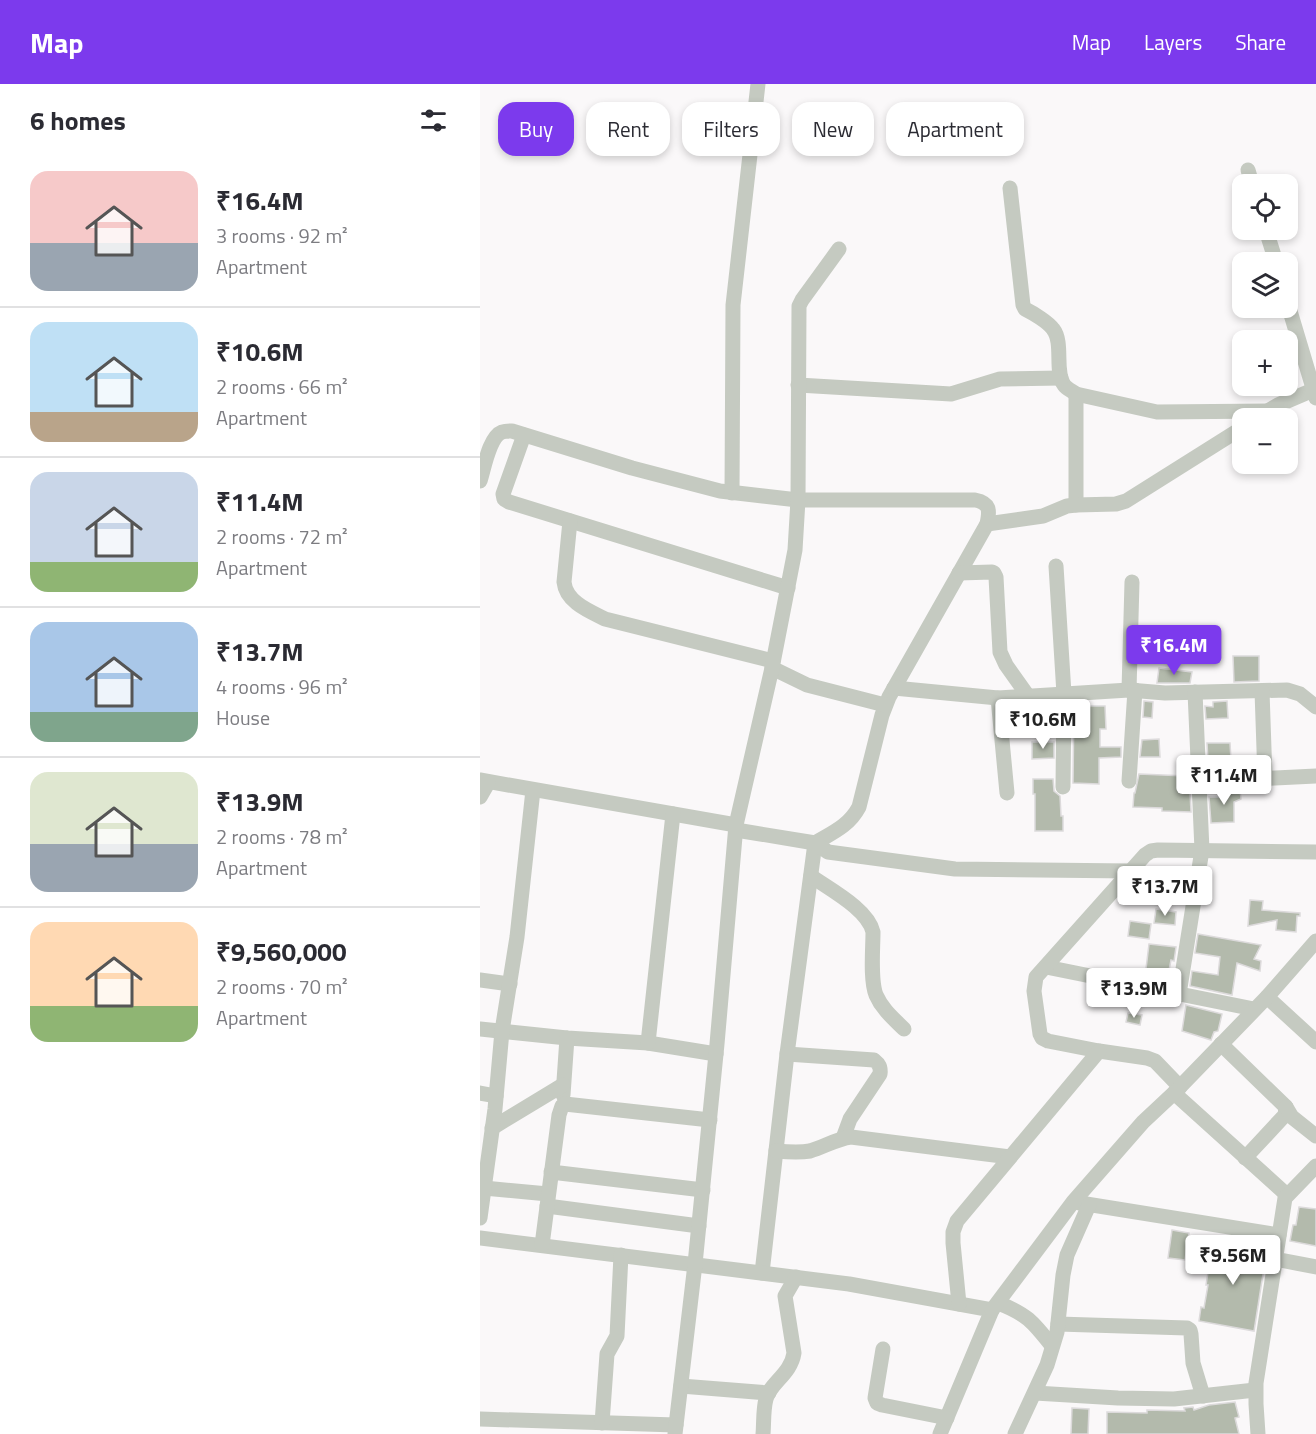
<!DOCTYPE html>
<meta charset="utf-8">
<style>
:root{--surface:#fff;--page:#f2f2f3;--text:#2b2b33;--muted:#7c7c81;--line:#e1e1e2;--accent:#7c3aed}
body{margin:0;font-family:"Titillium Web",sans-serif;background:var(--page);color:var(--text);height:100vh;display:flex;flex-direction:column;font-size:22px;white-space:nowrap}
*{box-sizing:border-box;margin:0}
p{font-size:20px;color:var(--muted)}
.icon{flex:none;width:33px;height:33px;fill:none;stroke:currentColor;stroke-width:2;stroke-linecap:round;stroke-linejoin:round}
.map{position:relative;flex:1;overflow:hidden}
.sheet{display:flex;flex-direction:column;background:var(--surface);width:480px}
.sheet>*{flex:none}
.banner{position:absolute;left:18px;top:18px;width:570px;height:54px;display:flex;gap:12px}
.tools{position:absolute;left:752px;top:90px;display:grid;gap:12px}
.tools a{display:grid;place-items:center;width:66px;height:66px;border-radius:12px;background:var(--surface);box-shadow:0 3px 9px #0003;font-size:30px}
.price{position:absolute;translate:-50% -51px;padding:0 14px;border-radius:6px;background:#fff;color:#222;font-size:20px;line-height:39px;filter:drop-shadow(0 2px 3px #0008)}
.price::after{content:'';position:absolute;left:50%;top:36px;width:18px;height:14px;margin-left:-9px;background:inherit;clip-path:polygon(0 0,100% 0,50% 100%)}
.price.current{background:var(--accent);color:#fff}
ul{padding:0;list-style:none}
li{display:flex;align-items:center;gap:18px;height:150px;padding:0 30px}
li+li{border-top:2px solid var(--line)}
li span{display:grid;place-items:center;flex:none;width:168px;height:120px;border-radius:18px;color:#555}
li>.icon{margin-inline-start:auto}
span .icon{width:72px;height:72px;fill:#fffc;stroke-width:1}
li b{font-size:26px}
h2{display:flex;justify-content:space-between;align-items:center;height:72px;padding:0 30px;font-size:26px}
.pill{padding:0 21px;border-radius:18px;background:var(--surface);box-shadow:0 3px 9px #0003;font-size:21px;line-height:54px}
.pill.current{background:var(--accent);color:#fff}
header{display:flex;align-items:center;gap:36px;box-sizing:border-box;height:84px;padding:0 30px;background:var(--accent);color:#fff}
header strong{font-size:28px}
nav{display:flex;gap:33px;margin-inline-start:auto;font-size:21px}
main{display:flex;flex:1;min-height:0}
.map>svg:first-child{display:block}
.building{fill:#b3baac;stroke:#dcdadb;stroke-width:1.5}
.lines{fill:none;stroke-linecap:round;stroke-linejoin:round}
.minor{stroke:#c5cac1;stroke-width:15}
</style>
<header>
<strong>Map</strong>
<nav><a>Map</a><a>Layers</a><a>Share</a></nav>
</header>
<main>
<section class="sheet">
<h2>6 homes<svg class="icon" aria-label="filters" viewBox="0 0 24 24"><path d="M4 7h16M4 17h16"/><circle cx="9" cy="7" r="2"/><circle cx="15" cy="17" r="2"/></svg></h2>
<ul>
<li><span style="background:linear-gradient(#f6c9c9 60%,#9aa5b1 0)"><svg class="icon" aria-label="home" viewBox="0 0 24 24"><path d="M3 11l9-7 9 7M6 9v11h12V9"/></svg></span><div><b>₹16.4M</b><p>3 rooms · 92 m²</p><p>Apartment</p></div></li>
<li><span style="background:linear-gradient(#bfe0f5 75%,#b9a48a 0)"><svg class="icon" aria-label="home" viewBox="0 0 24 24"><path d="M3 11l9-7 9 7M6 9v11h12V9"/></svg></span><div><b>₹10.6M</b><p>2 rooms · 66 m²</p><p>Apartment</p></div></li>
<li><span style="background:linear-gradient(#c9d6e8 75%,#8fb573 0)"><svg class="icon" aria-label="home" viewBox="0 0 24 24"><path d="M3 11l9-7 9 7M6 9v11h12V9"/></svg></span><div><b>₹11.4M</b><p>2 rooms · 72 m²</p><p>Apartment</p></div></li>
<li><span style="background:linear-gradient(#a9c7e8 75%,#7fa58c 0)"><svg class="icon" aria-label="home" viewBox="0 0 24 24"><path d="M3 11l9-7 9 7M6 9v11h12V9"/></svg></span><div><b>₹13.7M</b><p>4 rooms · 96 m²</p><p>House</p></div></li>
<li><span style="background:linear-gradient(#dfe7d0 60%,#9aa5b1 0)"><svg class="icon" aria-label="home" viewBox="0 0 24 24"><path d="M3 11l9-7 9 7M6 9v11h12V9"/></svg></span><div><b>₹13.9M</b><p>2 rooms · 78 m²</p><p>Apartment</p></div></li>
<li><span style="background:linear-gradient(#ffd9b3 70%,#8fb573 0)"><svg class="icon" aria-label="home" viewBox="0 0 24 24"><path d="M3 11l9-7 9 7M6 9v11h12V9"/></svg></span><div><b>₹9,560,000</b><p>2 rooms · 70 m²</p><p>Apartment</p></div></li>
</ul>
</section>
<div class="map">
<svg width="836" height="1350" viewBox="0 0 836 1350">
<rect width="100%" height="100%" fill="#faf8f9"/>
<g class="building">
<path d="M753,572h26v25l-25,1z"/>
<path d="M679,584l33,4 -2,11h-33z"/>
<path d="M664,617l9,1 -1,16 -9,-1z"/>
<path d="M747,617l1,17 -22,1 -1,-13 8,1v-5z"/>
<path d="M594,620h12v2h19l1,23h-6v18h21v10l-22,1v26l-26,-1z"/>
<path d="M679,655l1,18h-20l2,-17z"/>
<path d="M552,658h22v16l-22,1z"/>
<path d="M727,659h23l1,17 -23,1z"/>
<path d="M659,690l47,2 -1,16h5l1,20 -29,-1v-3l-29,-1 1,-14h1z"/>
<path d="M553,695h20l1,12 6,5 1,20h2v15h-28v-37h-2z"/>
<path d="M760,706l1,9 -7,3v20l-23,1 -2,-26h10v-6z"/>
<path d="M770,816l13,1 -1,9 38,3v3h-3l-1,16 -20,-2 1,-10 -29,6z"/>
<path d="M676,825l20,3 -1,13 -21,-2z"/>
<path d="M650,837l21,3 -2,15 -21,-3z"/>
<path d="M718,850l63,11 -7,14 7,2 -1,10 -23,-8 -5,32 -42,-9 2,-15 26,4 2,-18 -25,-4z"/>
<path d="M669,860l27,3 -2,14 -3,-1 -4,21 -22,-4z"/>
<path d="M706,921l36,9 -4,17 -4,1 -3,8 -29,-9z"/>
<path d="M648,929l14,2 -2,10 -14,-3z"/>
<path d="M819,1123l17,2v37l-26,-5 3,-16h3z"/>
<path d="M692,1146l17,3 -4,27 -17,-2z"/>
<path d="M733,1157l39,4 -1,7 15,3 -12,76 -55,-10 2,-14 3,1 4,-23h-2z"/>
<path d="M755,1318l4,15 -4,1 4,16h-132v-22l40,1v-3l38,1 -1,-3 9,-1 1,3 15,-5z"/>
<path d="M592,1324l17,1 -1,25h-17z"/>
</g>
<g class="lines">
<g class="minor">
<path d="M768,86l4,14"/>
<path d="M530,104l13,117 2,4c8,4 23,13 28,20 11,14 1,42 11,56 3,4 8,6 12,9l81,18 112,-1"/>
<path d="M786,146l10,32"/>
<path d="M807,217l29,97"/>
<path d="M318,301l153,9 49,-15 61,-1"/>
<path d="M781,331l17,-10 35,-15"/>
<path d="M44,351l-21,59 1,5 5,3 279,86"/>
<path d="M0,397c4,-12 9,-44 22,-49 3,-1 7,-1 10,-1l120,37 88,23 78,9h177c15,3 15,10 12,24l-98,173 -7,18 -23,92c-10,19 -27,26 -44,36l-28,211 -25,219"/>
<path d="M252,409l1,-188 25,-221"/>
<path d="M596,421v-111"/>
<path d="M90,437l-6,61c2,20 25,29 41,37l168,42"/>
<path d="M507,440l56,-8 24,-10 9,-1 40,-1 10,-3 116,-73"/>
<path d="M576,482l8,128 -1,93"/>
<path d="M479,489l33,-1 2,1 2,4 4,75 6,13 22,31"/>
<path d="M292,584l35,17 78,20"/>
<path d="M414,604l104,10 131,-8 36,3 122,-3 13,4 16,13"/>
<path d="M649,606l3,-108"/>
<path d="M782,607l3,87"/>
<path d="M518,614l9,95"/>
<path d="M0,696l256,45"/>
<path d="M649,697l6,-91"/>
<path d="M719,698l117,-6"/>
<path d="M0,713l8,-14"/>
<path d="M256,746l73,12 6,1 13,9 127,17 176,2"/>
<path d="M331,792c18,13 57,33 62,56 0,17 -3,48 3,63 6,14 18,24 28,34"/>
<path d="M566,883l208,42"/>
<path d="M0,896l30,4"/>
<path d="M699,910l23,-144 -7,-158"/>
<path d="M787,913l49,45"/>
<path d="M0,945l87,9 81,5 68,11"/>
<path d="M168,959l25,-229"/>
<path d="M741,960l65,63 -1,8 -40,43"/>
<path d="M307,970l87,6c5,4 7,7 6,14l-30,45 -7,19"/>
<path d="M700,1003l-25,-26 -8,-3 -48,-7 -51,-10 -6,-3 -2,-4 -6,-43 2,-14 109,-122 6,-4 7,-1 158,2"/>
<path d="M0,1009l16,3"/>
<path d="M694,1009l113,102"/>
<path d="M83,1011l4,-57"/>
<path d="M806,1023l6,10 24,19"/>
<path d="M12,1044l71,-43"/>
<path d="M296,1067c11,1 23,2 34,0 14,-4 26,-12 41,-14l159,20"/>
<path d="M71,1088l152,18"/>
<path d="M4,1104l64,6"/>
<path d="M600,1119l199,32"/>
<path d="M67,1122l152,20"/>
<path d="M0,1134l15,-109 7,-78 15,-94 16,-147"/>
<path d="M0,1154l369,46 143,26 -52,124"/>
<path d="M62,1161l17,-130 3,-9 3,-2 145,16"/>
<path d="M795,1175l41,8"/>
<path d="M518,1219c29,11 35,19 54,43"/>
<path d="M479,1220l-6,-61v-11l4,-11 142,-170"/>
<path d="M512,1226l81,-108 70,-80 31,-29 93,-96 49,-56"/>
<path d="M578,1240l129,4 3,2 1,4 2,29 10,33"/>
<path d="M403,1265l-8,49 2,5 5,2 65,13"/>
<path d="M201,1302l88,7"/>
<path d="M555,1309l83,5 56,1 81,-9"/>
<path d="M0,1335l196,6"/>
<path d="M122,1339l5,-69 10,-18 4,-81"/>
<path d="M195,1350l20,-170 22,-220 19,-219 36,-157 23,-118 3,-50 1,-194 3,-6 37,-51"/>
<path d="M283,1350c1,-11 0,-24 3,-35 4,-16 25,-25 28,-46l-9,-57 11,-19"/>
<path d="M535,1350l32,-69 10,-33 6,-57 4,-20 22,-50"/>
<path d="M778,1350l-2,-30v-21l29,-185 31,-32"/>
</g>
</g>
</svg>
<div class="tools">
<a><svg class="icon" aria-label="locate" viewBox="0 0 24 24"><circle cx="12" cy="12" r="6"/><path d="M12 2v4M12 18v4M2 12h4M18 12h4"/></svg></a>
<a><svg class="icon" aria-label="layers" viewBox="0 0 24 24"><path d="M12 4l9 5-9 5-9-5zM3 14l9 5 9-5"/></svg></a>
<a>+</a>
<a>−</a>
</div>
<b class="price current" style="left:694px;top:592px">₹16.4M</b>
<b class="price" style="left:563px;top:666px">₹10.6M</b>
<b class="price" style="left:744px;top:722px">₹11.4M</b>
<b class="price" style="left:685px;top:833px">₹13.7M</b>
<b class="price" style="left:654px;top:935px">₹13.9M</b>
<b class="price" style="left:753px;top:1202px">₹9.56M</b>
<div class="banner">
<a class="pill current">Buy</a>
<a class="pill">Rent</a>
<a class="pill">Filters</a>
<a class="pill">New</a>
<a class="pill">Apartment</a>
</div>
</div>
</main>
